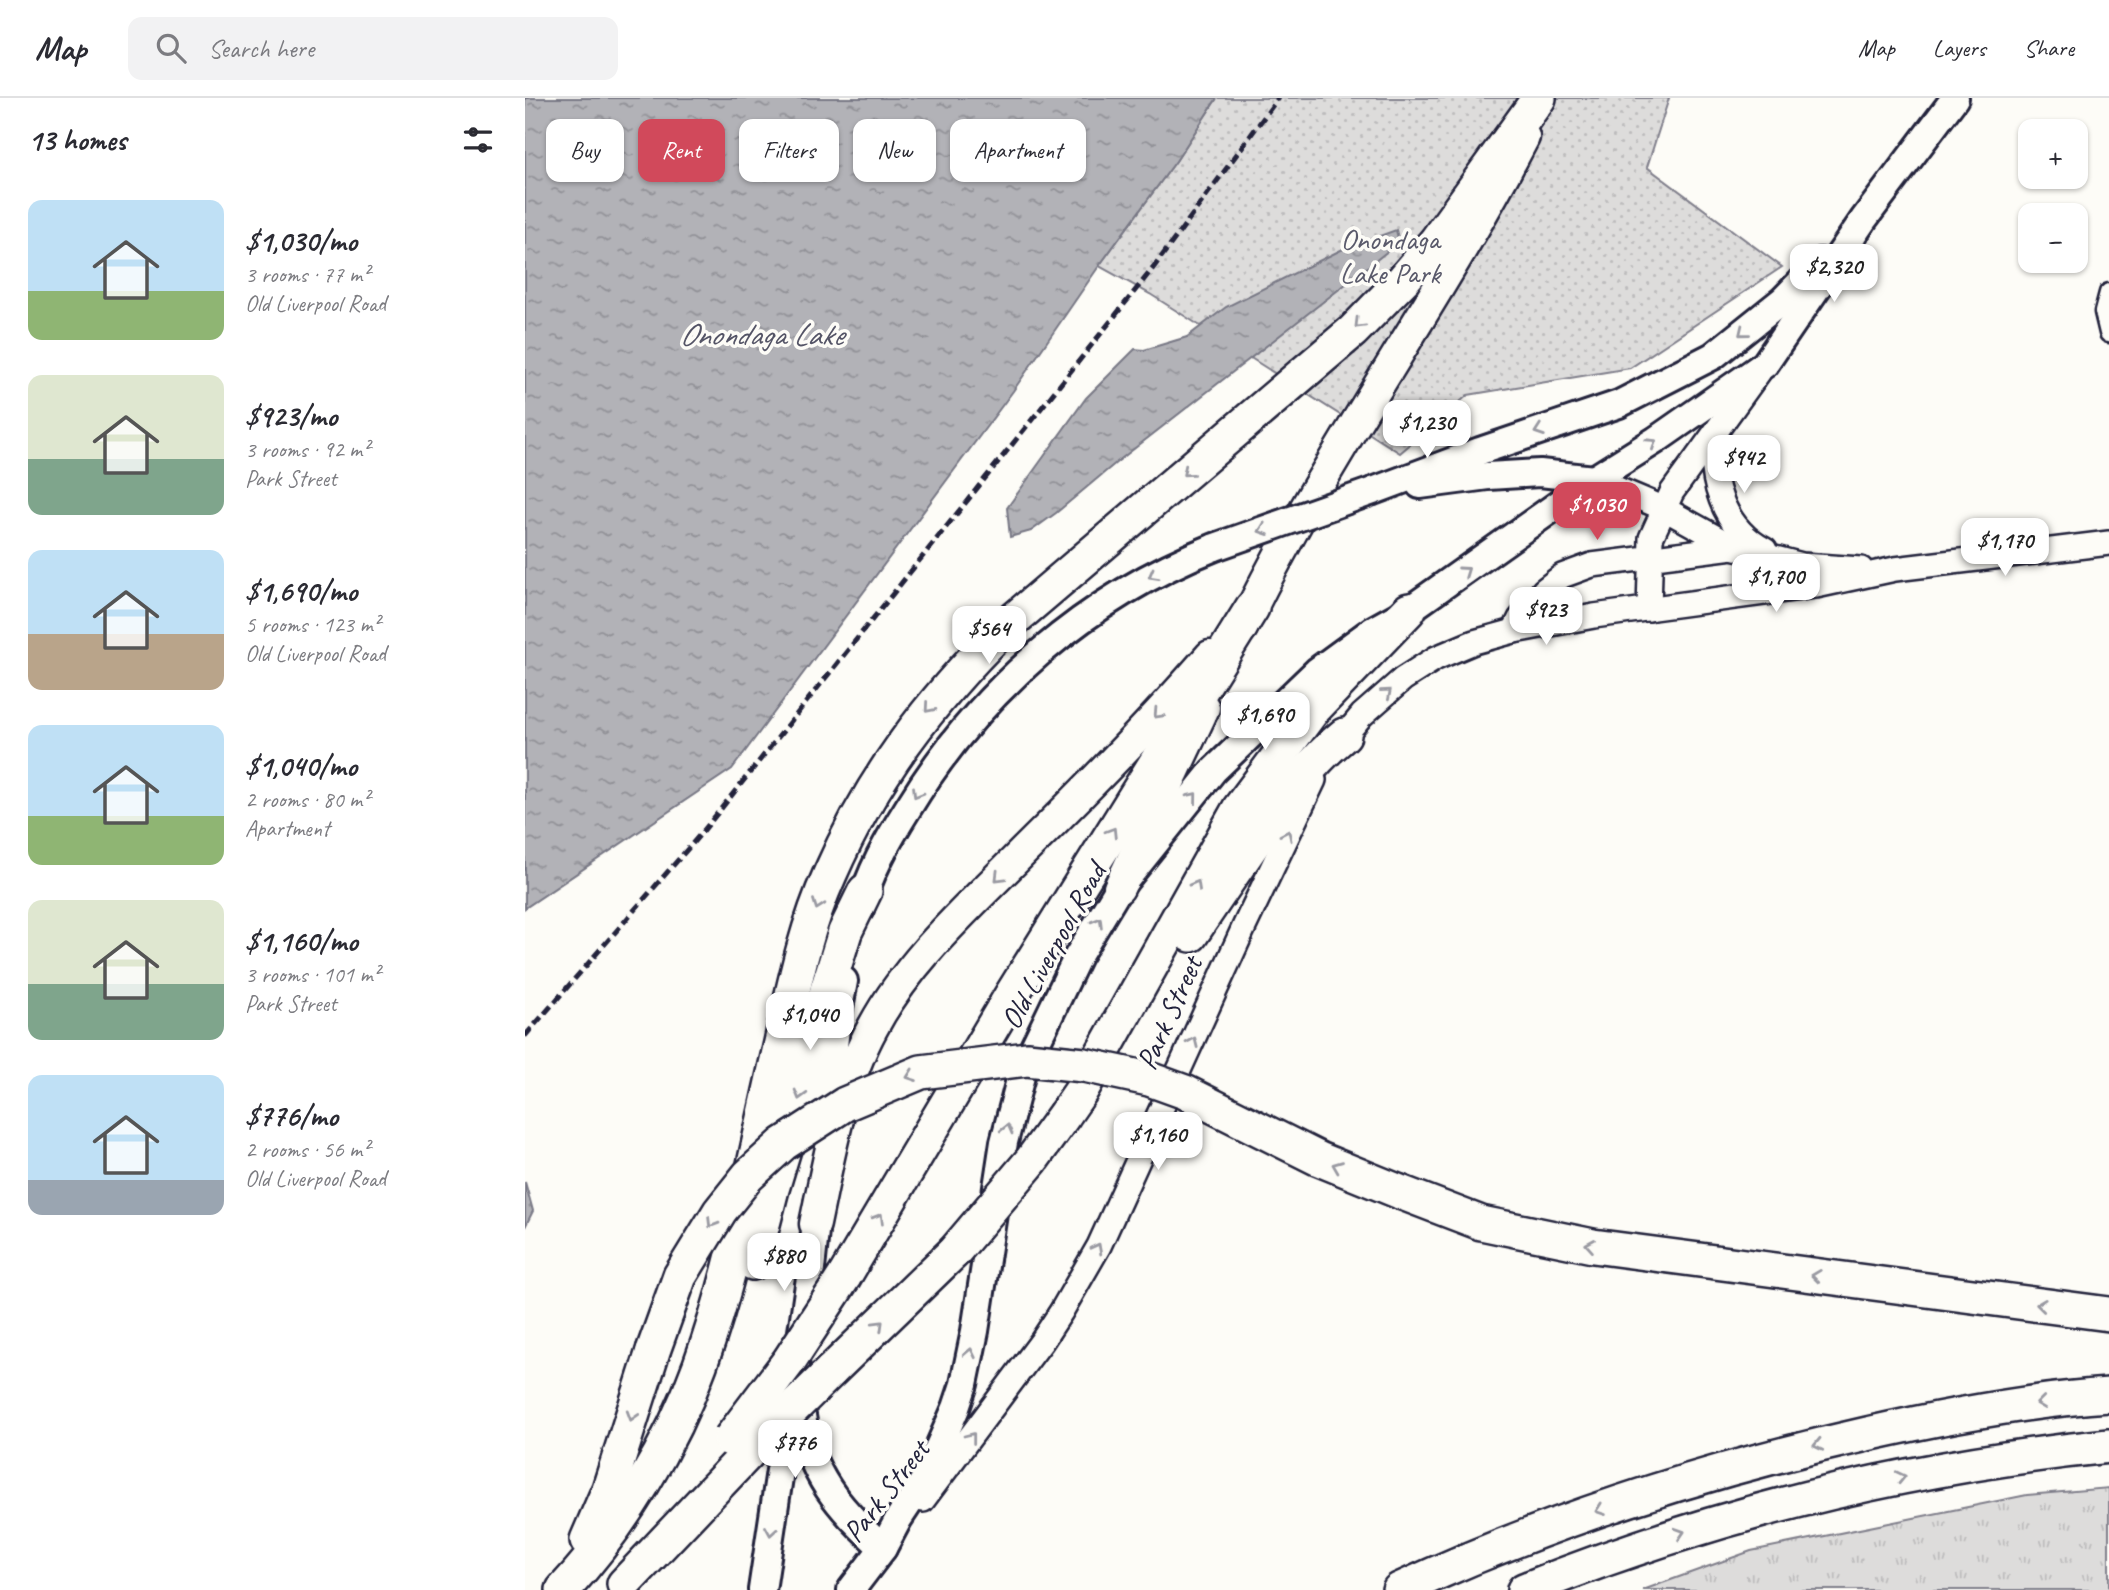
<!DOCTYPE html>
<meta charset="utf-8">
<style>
:root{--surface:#fff;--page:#f2f2f3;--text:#2b2b33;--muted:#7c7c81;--line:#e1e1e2;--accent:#d1495b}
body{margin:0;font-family:Caveat,sans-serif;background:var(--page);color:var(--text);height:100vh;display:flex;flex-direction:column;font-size:26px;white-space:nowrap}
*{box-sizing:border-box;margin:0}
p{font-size:23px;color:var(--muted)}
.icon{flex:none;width:38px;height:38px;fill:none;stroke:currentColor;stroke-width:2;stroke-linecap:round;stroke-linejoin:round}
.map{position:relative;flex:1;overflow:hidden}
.drawer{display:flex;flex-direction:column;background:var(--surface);width:525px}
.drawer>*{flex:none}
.hud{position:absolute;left:21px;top:21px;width:665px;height:63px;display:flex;gap:14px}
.buttons{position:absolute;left:1493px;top:21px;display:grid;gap:14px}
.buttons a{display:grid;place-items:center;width:70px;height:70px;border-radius:14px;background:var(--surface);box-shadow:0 2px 5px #0004;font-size:35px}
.price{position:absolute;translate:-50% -60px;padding:0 16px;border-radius:14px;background:#fff;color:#222;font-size:23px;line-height:46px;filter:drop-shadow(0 2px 4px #0008)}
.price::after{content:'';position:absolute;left:50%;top:42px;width:21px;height:16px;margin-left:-10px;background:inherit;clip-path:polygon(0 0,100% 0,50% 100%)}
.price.active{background:var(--accent);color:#fff}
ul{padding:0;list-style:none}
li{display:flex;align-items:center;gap:21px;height:175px;padding:0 28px}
li span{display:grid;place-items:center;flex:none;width:196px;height:140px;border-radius:14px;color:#555}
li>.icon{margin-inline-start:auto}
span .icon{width:84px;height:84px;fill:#fffc;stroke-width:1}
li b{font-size:30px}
h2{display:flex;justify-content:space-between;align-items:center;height:84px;padding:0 28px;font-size:30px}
.pill{padding:0 24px;border-radius:14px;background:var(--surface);box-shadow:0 2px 5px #0004;font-size:24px;line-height:63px}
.pill.active{background:var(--accent);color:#fff}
header{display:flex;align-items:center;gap:42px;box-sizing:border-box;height:98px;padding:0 35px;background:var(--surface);border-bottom:2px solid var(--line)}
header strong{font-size:33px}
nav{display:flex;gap:38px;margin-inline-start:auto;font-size:24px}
.search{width:490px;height:63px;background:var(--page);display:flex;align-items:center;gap:18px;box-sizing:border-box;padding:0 24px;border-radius:14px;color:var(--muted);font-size:26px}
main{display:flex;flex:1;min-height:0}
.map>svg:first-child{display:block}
.grass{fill:url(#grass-tufts);stroke:#807f8b;stroke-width:2}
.park{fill:url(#park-dots);stroke:#807f8b;stroke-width:2}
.water{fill:url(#water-ripples);stroke:#787885;stroke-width:2}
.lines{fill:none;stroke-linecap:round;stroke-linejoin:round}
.minor-casing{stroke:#22223b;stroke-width:23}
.tertiary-casing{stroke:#22223b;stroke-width:28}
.secondary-casing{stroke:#22223b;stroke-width:32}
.primary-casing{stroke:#22223b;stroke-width:35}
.motorway-casing{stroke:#22223b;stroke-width:38}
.minor{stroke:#fdfcf7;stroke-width:18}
.tertiary{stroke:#fdfcf7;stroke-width:23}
.secondary{stroke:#fdfcf7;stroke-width:26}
.primary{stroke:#fdfcf7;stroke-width:30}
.motorway{stroke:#fdfcf7;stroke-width:33}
.rail{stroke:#22223b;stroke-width:5;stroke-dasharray:10 5;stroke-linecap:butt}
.secondary-bridge-casing{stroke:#22223b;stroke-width:32;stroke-linecap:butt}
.motorway-bridge-casing{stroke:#22223b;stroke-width:38;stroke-linecap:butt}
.secondary-bridge{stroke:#fdfcf7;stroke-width:26}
.motorway-bridge{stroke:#fdfcf7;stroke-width:33}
.oneway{stroke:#9a9aa2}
.labels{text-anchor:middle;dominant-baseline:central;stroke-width:7;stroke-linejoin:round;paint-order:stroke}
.park-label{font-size:30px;fill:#5a5a6b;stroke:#fdfcf7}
.street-label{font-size:30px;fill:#22223b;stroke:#fdfcf7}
.water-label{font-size:32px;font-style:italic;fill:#545466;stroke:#fdfcf7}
</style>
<header>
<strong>Map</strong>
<div class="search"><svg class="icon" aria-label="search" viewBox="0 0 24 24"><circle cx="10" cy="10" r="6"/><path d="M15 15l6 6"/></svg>Search here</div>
<nav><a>Map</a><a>Layers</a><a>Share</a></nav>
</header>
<main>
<section class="drawer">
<h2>13 homes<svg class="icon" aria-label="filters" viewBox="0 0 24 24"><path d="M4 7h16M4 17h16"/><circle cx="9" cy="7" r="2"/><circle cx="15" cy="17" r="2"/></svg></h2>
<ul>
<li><span style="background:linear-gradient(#bfe0f5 65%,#8fb573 0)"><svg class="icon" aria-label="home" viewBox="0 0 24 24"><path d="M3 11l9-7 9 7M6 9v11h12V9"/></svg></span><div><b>$1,030/mo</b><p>3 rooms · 77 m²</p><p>Old Liverpool Road</p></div></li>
<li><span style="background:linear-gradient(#dfe7d0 60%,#7fa58c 0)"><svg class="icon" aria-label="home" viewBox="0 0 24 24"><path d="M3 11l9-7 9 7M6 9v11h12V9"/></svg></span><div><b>$923/mo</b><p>3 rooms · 92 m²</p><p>Park Street</p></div></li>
<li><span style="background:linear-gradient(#bfe0f5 60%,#b9a48a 0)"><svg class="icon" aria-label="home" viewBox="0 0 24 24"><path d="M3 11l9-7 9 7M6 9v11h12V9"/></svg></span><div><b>$1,690/mo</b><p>5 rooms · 123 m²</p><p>Old Liverpool Road</p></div></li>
<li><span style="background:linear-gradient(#bfe0f5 65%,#8fb573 0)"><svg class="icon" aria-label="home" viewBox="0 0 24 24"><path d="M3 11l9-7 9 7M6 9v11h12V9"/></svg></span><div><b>$1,040/mo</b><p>2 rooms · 80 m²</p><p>Apartment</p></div></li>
<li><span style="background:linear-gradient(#dfe7d0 60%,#7fa58c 0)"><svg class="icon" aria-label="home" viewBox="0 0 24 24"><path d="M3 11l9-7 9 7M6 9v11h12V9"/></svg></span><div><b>$1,160/mo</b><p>3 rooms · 101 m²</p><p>Park Street</p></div></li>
<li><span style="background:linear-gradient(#bfe0f5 75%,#9aa5b1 0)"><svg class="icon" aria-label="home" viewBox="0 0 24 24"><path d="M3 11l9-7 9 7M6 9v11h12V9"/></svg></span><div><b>$776/mo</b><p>2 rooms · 56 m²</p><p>Old Liverpool Road</p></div></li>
</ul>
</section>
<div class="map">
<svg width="1584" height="1492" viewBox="0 0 1584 1492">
<defs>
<pattern id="grass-tufts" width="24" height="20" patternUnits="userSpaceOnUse" patternTransform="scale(1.75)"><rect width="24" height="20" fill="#dddcdb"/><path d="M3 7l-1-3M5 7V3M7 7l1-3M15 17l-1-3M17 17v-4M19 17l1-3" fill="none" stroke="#bdbcbd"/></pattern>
<pattern id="park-dots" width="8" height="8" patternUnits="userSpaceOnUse" patternTransform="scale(1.75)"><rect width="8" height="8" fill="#dddcdb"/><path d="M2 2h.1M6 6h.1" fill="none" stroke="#bdbcbd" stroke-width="1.8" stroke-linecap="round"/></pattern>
<pattern id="water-ripples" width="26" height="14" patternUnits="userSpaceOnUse" patternTransform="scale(1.75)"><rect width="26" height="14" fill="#b2b2b7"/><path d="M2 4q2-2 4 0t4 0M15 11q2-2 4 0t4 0" fill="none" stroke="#909096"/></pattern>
</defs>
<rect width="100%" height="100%" fill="#fdfcf7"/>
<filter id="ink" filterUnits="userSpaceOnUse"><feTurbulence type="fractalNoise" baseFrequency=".0143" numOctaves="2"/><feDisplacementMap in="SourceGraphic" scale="14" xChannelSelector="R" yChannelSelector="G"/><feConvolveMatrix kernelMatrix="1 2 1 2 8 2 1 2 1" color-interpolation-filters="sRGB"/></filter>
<g filter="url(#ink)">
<path class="grass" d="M1584,1390v102h-466l108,-39 276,-56z"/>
<path class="park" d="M692,0h452l-22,69 135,100 -152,101 -162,27 -68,58 -250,-159 -51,-28 77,-105z"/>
<g class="water">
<path d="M0,0h692l-41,63 -77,105 -86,125 -281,378 -207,139z"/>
<path d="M871,132l3,12 -30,24 -252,196 -61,51 -25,18 -21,6 -3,-29 79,-110 49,-49 9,1 43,-13 39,-30 115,-57z"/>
<path d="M0,1084l8,29 -8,16z"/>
</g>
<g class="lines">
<g class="minor-casing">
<path id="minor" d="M1584,195l-5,19 5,21"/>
</g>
<g class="tertiary-casing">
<g id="tertiary">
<path d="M1192,334c-11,44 6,96 48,118"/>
<path d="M1069,381l69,29 70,39 69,18 59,4"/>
<path d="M1124,511l2,-71 21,-46 87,-120"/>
<path d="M989,533l6,-12 24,-29 18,-14 30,-11 141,-18"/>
<path d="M812,647l25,-30 41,-36 33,-21 38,-16 40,-11 80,-15 222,-30 79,-17 214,-26"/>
<path d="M398,1402l119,-159 19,-29 38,-66 146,-321 69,-145"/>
</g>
</g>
<g class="secondary-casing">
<g id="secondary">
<path d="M895,387l68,-9 52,-3 54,6"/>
<path d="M848,393l107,-40 139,-47 94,-48 70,-56 37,-38"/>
<path d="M335,811c9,-36 28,-69 48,-101 71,-117 179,-211 307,-261"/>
<path d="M300,1032l12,-112 7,-37"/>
<path d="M276,1240l9,-60 8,-75"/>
<path d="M271,1269c3,21 4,44 9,65 9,49 42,84 78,116"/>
<path d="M237,1492l28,-186"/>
<path d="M326,1492l32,-42 16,-30 26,-39 31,-71 8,-24 11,-53 29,-189 18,-70 56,-116 41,-68 94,-117 104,-100 56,-41 36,-20 185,-131 62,-39 109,-76 99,-145 91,-121"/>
</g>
</g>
<g class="primary-casing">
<g id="primary">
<path d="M717,530c82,-171 195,-323 282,-491"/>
<path d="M594,790l85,-180"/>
<path d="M290,1126c14,-66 25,-137 58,-197 37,-69 97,-121 151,-176 64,-63 127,-127 186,-195"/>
</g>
</g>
<g class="motorway-casing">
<g id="motorway">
<path d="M666,837c25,-37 50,-74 76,-111 23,-33 45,-63 77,-89"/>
<path d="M540,1016l16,-23 158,-282 74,-99 96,-100"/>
<path d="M875,1094l81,31 112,23 516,68"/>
<path d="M228,1165l19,-74 29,-96 26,-103 18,-58 20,-41"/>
<path d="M319,1179l168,-283 240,-386"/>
<path d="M305,1274l124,-120"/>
<path d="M62,1442l22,-51 44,-138"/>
<path d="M99,1486l129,-136"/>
<path d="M38,1492c58,-62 108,-144 137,-225 36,-99 54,-207 78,-309 14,-61 26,-125 52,-182 42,-96 99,-172 174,-246l349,-297 51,-52 32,-38 103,-143"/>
<path d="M874,1492c149,-69 308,-120 468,-156 79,-18 161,-34 242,-39"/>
<path d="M999,1492c187,-75 385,-124 585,-144"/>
</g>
</g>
<use href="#minor" class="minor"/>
<use href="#tertiary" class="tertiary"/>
<use href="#secondary" class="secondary"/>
<use href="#primary" class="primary"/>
<use href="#motorway" class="motorway"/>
<path class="rail" d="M0,938l179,-206 450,-563 124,-169"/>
<g class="secondary-bridge-casing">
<path id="secondary-bridge" d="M690,449l158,-56"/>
</g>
<g class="motorway-bridge-casing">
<g id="motorway-bridge">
<path d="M429,1154l77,-91 34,-47"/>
<path d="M128,1253l27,-75 40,-65 28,-35 35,-32 62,-40 76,-32 106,-13 57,6 65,14 36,13 134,67 81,33"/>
<path d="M205,1341l59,-78 55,-84"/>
<path d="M228,1350l77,-76"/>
</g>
</g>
<use href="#secondary-bridge" class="secondary-bridge"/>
<use href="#motorway-bridge" class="motorway-bridge"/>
</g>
<defs><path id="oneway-chevron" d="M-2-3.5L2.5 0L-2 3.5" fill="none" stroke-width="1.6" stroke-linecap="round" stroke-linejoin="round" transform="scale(1.75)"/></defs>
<g class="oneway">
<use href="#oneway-chevron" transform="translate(834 226) rotate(135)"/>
<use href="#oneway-chevron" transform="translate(1218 234) rotate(141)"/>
<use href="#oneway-chevron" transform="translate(1014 333) rotate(161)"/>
<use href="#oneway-chevron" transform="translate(1127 345) rotate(-33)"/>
<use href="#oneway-chevron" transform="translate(662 374) rotate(140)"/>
<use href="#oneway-chevron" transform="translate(738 432) rotate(160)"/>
<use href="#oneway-chevron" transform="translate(940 473) rotate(-35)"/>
<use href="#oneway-chevron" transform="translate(628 477) rotate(151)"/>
<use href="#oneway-chevron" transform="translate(862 595) rotate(-41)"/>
<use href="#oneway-chevron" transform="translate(404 610) rotate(131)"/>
<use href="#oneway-chevron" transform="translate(633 616) rotate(133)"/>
<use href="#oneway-chevron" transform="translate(392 695) rotate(121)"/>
<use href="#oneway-chevron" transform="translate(668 699) rotate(-51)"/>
<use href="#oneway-chevron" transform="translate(587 734) rotate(-58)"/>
<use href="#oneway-chevron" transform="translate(762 737) rotate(-65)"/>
<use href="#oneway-chevron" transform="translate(474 779) rotate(135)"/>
<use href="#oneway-chevron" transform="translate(671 787) rotate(-61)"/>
<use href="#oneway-chevron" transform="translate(293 807) rotate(110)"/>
<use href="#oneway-chevron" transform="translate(573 824) rotate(-59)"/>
<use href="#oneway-chevron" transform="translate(668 944) rotate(-66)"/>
<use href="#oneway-chevron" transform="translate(386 978) rotate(160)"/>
<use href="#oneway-chevron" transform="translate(275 997) rotate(106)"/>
<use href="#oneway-chevron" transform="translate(482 1031) rotate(-76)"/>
<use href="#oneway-chevron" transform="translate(812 1068) rotate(-158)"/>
<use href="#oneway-chevron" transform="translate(354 1120) rotate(-59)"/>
<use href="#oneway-chevron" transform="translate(187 1125) rotate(121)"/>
<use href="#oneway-chevron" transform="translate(1065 1147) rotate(-170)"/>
<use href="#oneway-chevron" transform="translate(572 1150) rotate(-62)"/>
<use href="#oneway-chevron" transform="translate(1291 1178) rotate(-173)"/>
<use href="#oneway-chevron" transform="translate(1516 1207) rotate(-173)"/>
<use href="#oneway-chevron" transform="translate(354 1227) rotate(-44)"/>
<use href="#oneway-chevron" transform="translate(445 1255) rotate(-78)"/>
<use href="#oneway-chevron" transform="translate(1516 1305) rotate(173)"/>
<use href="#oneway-chevron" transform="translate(107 1318) rotate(107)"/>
<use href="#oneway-chevron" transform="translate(446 1339) rotate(-52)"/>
<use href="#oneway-chevron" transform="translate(1293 1347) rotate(167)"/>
<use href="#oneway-chevron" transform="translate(1376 1379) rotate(-13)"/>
<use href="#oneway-chevron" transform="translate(1075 1412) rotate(160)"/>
<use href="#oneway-chevron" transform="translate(246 1433) rotate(99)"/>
<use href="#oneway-chevron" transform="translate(1155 1435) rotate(-18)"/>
</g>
</g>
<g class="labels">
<g class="park-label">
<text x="865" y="141">Onondaga<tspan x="865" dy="34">Lake Park</tspan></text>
</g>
<g class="street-label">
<text transform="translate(528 848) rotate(-61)">Old Liverpool Road</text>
<text transform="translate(644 915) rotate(-66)">Park Street</text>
<text transform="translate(361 1393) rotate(-52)">Park Street</text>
</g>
<g class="water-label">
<text x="236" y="236">Onondaga Lake</text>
</g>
</g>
</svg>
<div class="buttons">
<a>+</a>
<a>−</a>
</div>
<b class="price" style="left:1309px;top:206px">$2,320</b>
<b class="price" style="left:902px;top:362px">$1,230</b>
<b class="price" style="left:1219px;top:397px">$942</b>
<b class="price active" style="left:1072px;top:444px">$1,030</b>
<b class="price" style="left:1480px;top:480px">$1,170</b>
<b class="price" style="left:1251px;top:516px">$1,700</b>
<b class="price" style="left:1021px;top:549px">$923</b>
<b class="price" style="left:464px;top:568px">$564</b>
<b class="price" style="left:740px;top:654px">$1,690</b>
<b class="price" style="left:285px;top:954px">$1,040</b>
<b class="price" style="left:633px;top:1074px">$1,160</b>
<b class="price" style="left:259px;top:1195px">$880</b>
<b class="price" style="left:270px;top:1382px">$776</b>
<div class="hud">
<a class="pill">Buy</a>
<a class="pill active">Rent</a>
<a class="pill">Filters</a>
<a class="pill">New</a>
<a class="pill">Apartment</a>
</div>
</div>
</main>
